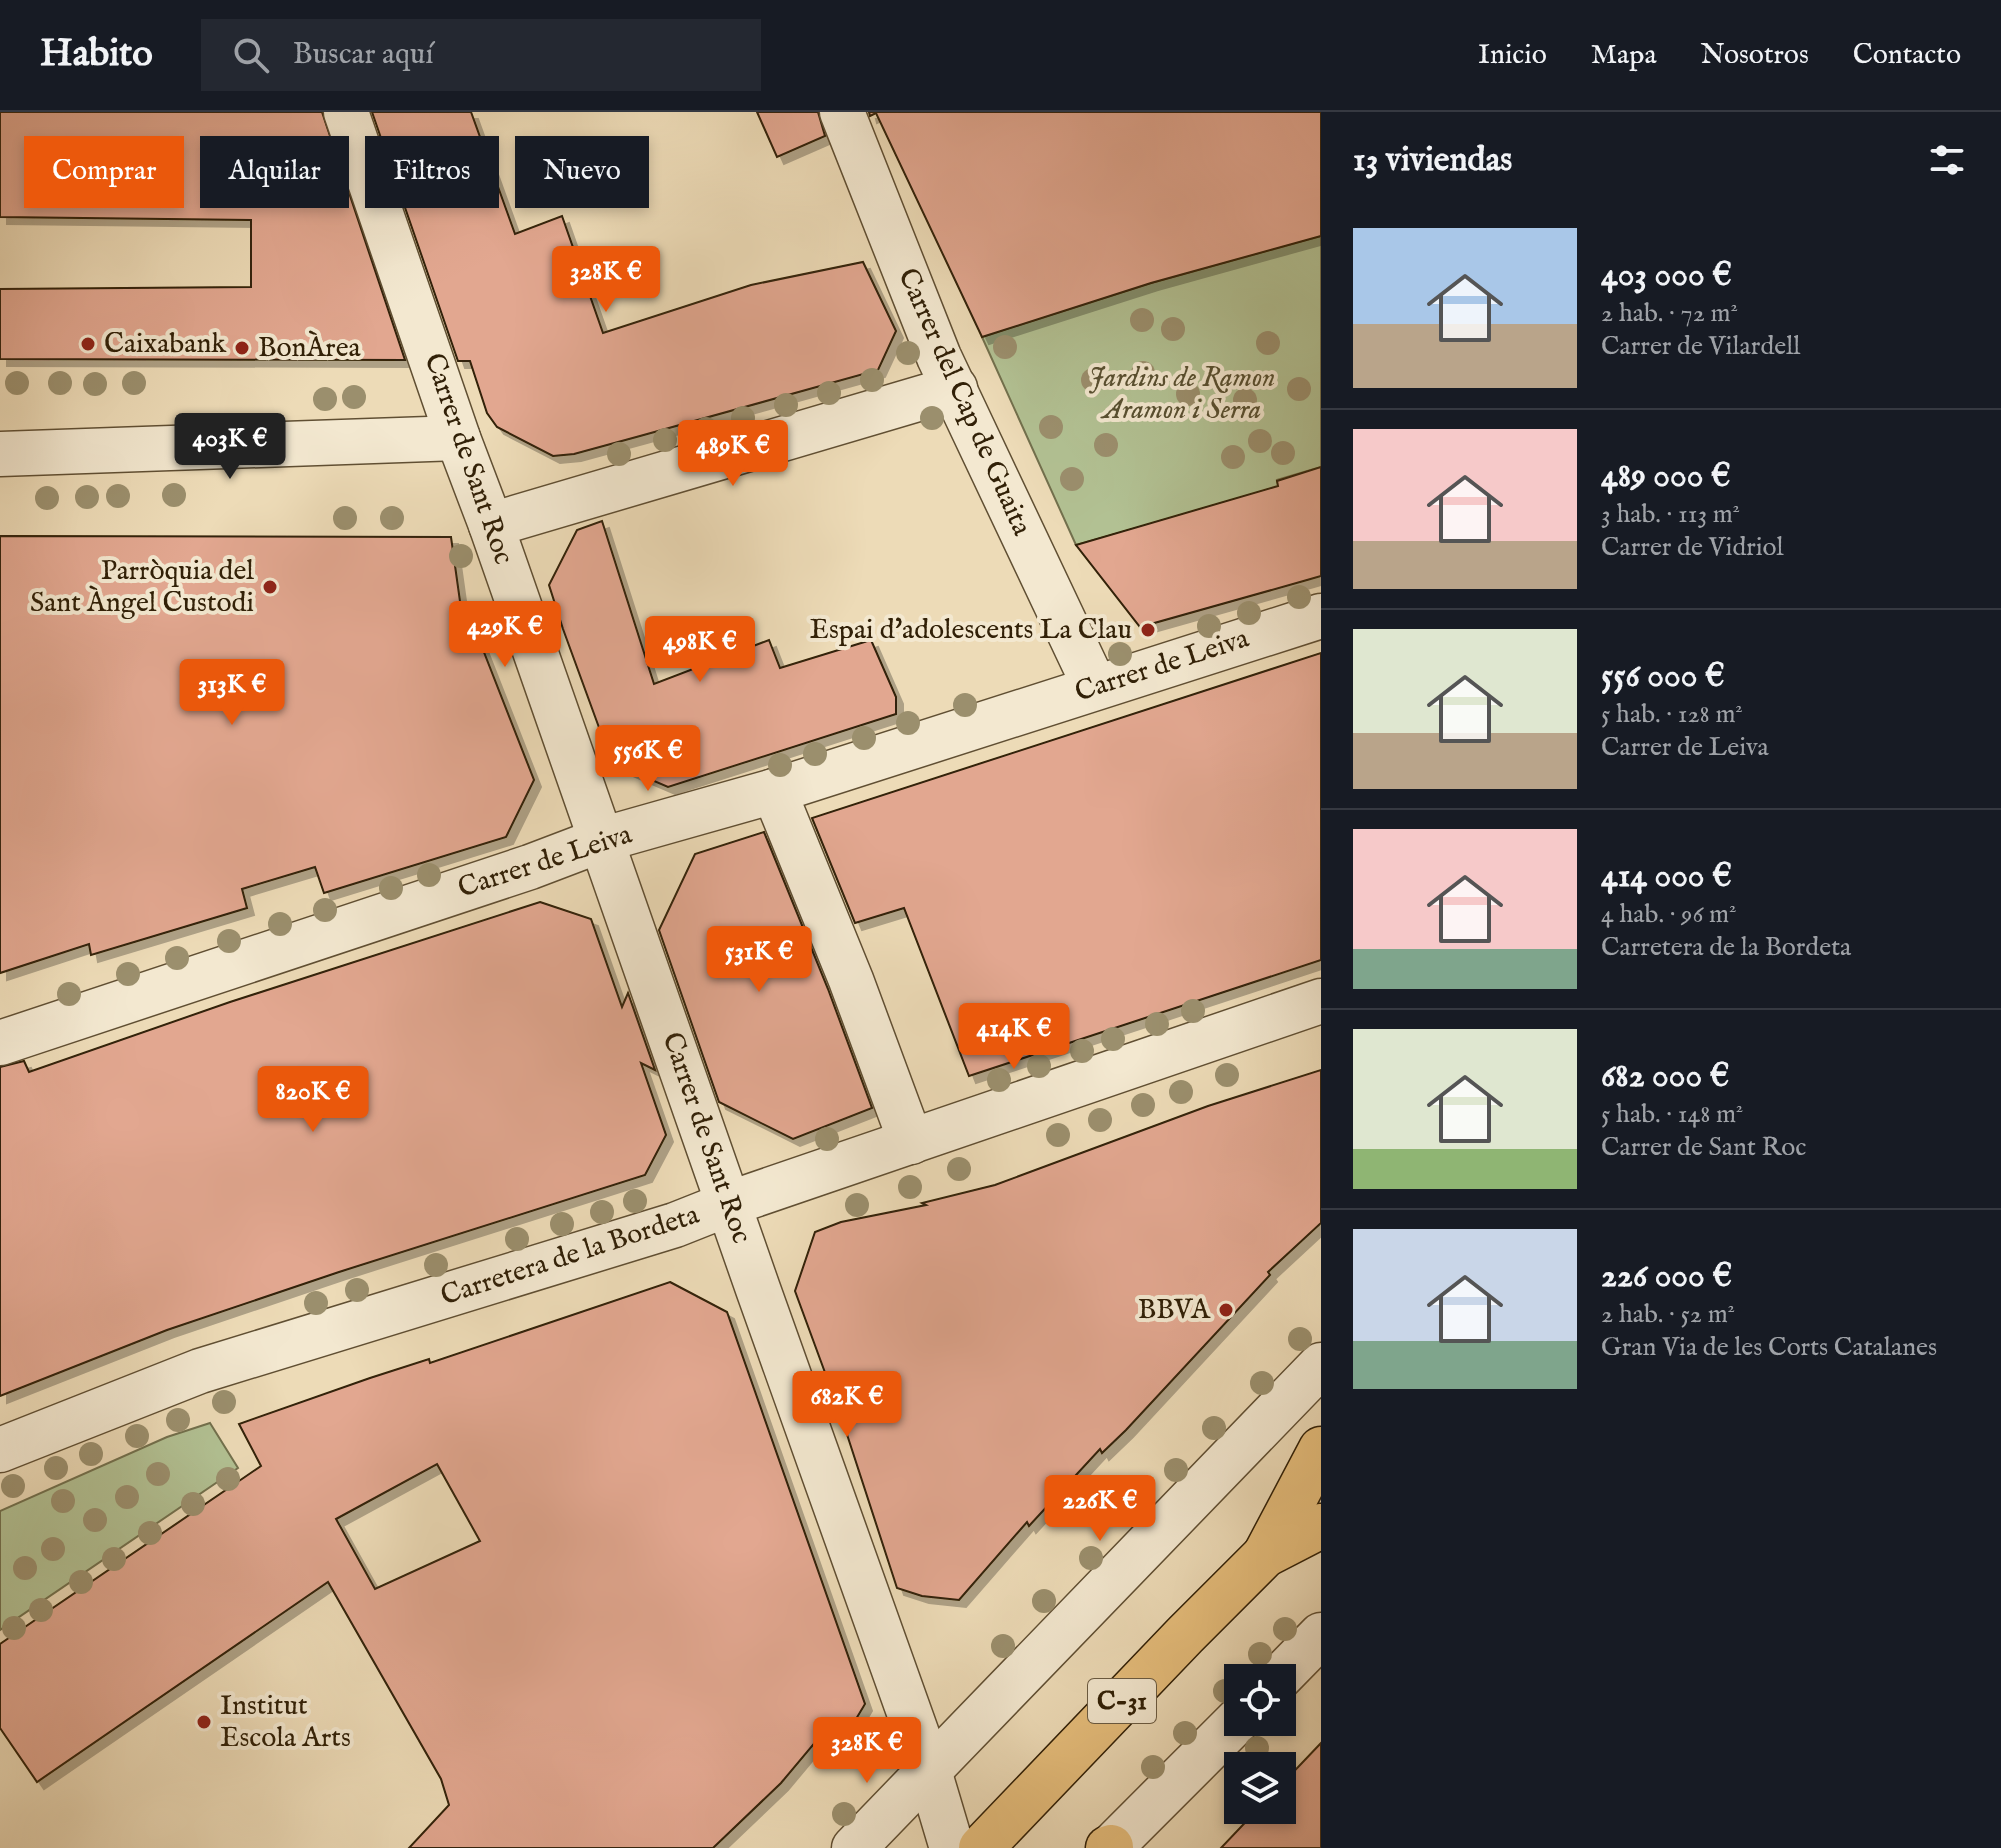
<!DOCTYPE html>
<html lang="es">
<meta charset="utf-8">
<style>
:root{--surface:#171b24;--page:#242831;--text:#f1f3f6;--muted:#9ea1a6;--line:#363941;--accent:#ea580c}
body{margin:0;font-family:"IM FELL English",serif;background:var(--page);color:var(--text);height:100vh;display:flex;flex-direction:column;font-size:30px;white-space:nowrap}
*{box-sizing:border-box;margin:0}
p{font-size:26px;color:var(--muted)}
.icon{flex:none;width:44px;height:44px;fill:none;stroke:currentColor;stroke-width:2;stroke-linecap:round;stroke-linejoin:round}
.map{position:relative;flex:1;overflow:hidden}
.side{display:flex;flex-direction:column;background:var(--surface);width:680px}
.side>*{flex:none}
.guide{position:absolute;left:24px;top:24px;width:760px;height:72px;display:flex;gap:16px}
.controls{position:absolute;left:1224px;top:1552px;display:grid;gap:16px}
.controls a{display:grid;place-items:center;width:72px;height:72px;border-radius:0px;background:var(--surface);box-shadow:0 4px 12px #0003;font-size:40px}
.price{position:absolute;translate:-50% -68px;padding:0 18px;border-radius:8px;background:var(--accent);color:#fff;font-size:26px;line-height:52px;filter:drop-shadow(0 2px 4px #0008)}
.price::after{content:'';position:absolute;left:50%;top:48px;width:24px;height:18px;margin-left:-12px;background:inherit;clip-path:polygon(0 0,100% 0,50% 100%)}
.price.on{background:#222;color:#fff}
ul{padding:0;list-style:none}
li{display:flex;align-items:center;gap:24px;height:200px;padding:0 32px}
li+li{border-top:2px solid var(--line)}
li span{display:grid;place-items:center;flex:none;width:224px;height:160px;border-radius:0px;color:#555}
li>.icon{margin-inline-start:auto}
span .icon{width:96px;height:96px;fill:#fffc;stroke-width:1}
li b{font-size:34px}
h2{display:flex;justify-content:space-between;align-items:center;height:96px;padding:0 32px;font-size:34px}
.chip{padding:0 28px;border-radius:0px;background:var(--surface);box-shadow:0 4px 12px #0003;font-size:28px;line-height:72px}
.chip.on{background:var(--accent);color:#fff}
header{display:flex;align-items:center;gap:48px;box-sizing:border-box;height:112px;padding:0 40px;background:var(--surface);border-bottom:2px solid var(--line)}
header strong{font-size:38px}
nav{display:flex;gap:44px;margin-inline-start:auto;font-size:28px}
.search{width:560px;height:72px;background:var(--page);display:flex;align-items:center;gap:20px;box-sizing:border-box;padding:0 28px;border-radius:0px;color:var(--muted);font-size:30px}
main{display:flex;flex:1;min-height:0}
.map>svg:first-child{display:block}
.green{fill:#b2c193;stroke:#72704d;stroke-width:2}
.building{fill:#e2a790;stroke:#312007;stroke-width:2;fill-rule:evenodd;filter:url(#shadow)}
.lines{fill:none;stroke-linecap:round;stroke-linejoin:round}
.street-casing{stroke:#604f33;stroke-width:47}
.primary-casing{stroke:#312007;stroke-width:47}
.street{stroke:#f3e8d0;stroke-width:44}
.primary{stroke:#e6be7c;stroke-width:44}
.tree{fill:#9b8f6d}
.poi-dot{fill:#8f2418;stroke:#f3e8d0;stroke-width:3}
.labels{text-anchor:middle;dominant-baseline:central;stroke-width:8;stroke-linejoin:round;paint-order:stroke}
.shield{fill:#f3e8d0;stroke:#6b5c43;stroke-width:2}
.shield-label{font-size:26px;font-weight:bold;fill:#312007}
.poi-label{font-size:28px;fill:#312007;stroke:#f3e8d0;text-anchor:start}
.park-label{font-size:28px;font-style:italic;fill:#585031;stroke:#f3e8d0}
.street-label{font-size:28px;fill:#312007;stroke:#f3e8d0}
</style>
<header>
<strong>Habito</strong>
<div class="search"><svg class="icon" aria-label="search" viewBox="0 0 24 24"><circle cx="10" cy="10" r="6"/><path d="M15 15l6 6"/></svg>Buscar aquí</div>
<nav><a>Inicio</a><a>Mapa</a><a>Nosotros</a><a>Contacto</a></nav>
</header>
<main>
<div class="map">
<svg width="1321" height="1736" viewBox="0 0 1321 1736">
<defs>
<filter id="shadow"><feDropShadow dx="7" dy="7" stdDeviation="0" flood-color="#0004"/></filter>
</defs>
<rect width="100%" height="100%" fill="#eddbb7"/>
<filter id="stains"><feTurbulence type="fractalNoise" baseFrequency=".0025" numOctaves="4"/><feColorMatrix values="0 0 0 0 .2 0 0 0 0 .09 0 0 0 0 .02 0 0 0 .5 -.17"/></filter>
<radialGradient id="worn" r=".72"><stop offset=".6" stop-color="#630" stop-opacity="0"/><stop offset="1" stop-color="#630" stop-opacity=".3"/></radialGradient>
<g class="green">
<path d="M1321,124v231l-44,13 2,8 -203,57 -94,-208 169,-54z"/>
<path d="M210,1311l28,45 -238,162v-119l167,-74z"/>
</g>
<g class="building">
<path d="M0,0h322l83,248 -405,-1v-70l251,-2v-67l-251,-3z"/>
<path d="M372,0h99l44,122 47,-18 41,117 148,-48 112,-23 33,69 -18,39 -238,66 -66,18 -21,2 -56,-29 -10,-14 -17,-52h-12z"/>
<path d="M757,0h61l7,24 -48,21z"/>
<path d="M869,0h452v124l-170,47 -169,54 -106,-224 -6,3z"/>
<path d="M1321,355v109l-14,4 -167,47 -64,-82 202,-59 -1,-5z"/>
<path d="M602,409l52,163 115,-44 11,28 91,-28 25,57v17l-228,73 -56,-24 -49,-134 -14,-44 28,-55z"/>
<path d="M0,424l451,1 14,100h13l56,143 -28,57 -182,56 -9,-26 -73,22 5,19 -156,47 -2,-11 -89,29z"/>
<path d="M1321,541v307l-352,116 -65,-168 -49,15 -43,-105z"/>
<path d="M764,720l64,157 44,119 -79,31 -74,-37 -60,-172 36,-76z"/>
<path d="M540,790l51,17 31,88 6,-14 27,77 -14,-7 25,72 -21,40 -306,97 -172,58 -167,66v-329l24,-6 5,11 201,-70z"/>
<path d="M1321,958v153l-53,49 2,3 -144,155 -24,23 -2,-4 -71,77 -2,-4 -68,78 -37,-4 -25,-8 -56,-172 -46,-125 20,-59 26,-10 85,-17 -4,-2 73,-18 213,-79z"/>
<path d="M670,1170l57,30 138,392 -9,15 -29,9 -46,55 -68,65h-304l40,-43 -8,-26 -113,-197 -291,200 -37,-54v-84l261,-178 -22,-42 131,-46 59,-19 1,4zM437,1352l43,77 -105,48 -39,-70z"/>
<path d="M1321,1631v105h-100l36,-38h25v-26z"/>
</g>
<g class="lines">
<g class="street-casing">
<g id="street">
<path d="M346,0l112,326 33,87 267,764 166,465 28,94"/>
<path d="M842,0l97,245 156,330"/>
<path d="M0,342l458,-16"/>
<path d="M491,413l464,-137"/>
<path d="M774,679l77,189 60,162"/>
<path d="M0,931l530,-176 71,-27 173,-49 547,-175"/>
<path d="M0,1338l200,-79 475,-146 53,-21 593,-203"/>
<path d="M1279,1566l42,-43"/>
<path d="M854,1736l467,-483"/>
<path d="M1110,1736l128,-128"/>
</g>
</g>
<g class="primary-casing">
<g id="primary">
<path d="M1265,1443l56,-106"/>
<path d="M981,1736l204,-213 80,-80 56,-29"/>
<path d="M1108,1736l3,-1"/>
</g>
</g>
<use href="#street" class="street"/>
<use href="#primary" class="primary"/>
</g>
<g class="tree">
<circle cx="1142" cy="208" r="12"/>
<circle cx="1173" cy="217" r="12"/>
<circle cx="1268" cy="231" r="12"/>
<circle cx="1005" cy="235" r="12"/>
<circle cx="908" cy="241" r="12"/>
<circle cx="1143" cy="261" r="12"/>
<circle cx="872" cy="268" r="12"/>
<circle cx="1093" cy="268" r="12"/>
<circle cx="17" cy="271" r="12"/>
<circle cx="60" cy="271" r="12"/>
<circle cx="134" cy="271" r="12"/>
<circle cx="95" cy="272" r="12"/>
<circle cx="1299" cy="277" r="12"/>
<circle cx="829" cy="281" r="12"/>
<circle cx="1188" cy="282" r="12"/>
<circle cx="354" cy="285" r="12"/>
<circle cx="325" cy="287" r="12"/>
<circle cx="1245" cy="288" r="12"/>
<circle cx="786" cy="293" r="12"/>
<circle cx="743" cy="306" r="12"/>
<circle cx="932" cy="306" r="12"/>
<circle cx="1051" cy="315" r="12"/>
<circle cx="706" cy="317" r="12"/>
<circle cx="665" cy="328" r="12"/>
<circle cx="1260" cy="329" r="12"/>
<circle cx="1106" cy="333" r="12"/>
<circle cx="1283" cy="341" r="12"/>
<circle cx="619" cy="342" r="12"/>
<circle cx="1233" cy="345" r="12"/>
<circle cx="1072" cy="367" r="12"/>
<circle cx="174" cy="383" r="12"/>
<circle cx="118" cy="384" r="12"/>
<circle cx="87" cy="385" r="12"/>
<circle cx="47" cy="386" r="12"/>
<circle cx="345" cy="406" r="12"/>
<circle cx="392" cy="406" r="12"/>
<circle cx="461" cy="444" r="12"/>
<circle cx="1299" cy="485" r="12"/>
<circle cx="1249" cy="501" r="12"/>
<circle cx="1209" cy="514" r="12"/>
<circle cx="1120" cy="542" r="12"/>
<circle cx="965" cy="593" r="12"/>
<circle cx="908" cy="611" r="12"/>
<circle cx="864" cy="626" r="12"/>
<circle cx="815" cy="642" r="12"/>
<circle cx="780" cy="653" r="12"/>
<circle cx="429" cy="763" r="12"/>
<circle cx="391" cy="776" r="12"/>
<circle cx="325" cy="798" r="12"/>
<circle cx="280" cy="812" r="12"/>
<circle cx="229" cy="829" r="12"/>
<circle cx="177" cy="846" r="12"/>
<circle cx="128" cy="862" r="12"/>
<circle cx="69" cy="882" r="12"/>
<circle cx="1193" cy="899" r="12"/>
<circle cx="1157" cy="912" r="12"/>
<circle cx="1113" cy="927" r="12"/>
<circle cx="1082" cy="939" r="12"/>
<circle cx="1039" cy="954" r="12"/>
<circle cx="1227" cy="963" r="12"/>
<circle cx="999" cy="968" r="12"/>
<circle cx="1181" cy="980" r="12"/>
<circle cx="1143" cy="993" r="12"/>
<circle cx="1100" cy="1008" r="12"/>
<circle cx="1058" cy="1023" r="12"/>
<circle cx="827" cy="1027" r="12"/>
<circle cx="959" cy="1057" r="12"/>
<circle cx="910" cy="1075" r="12"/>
<circle cx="635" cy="1089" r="12"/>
<circle cx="857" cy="1093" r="12"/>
<circle cx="602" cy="1100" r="12"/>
<circle cx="562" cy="1112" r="12"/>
<circle cx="517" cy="1127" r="12"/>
<circle cx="436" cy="1153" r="12"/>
<circle cx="357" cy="1178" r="12"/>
<circle cx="316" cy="1191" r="12"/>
<circle cx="1300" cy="1227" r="12"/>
<circle cx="1262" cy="1271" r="12"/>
<circle cx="224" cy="1290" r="12"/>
<circle cx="178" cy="1308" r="12"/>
<circle cx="1214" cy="1316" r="12"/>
<circle cx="137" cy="1324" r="12"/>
<circle cx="91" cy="1342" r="12"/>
<circle cx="56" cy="1356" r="12"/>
<circle cx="1176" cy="1358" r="12"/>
<circle cx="158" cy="1362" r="12"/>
<circle cx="228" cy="1367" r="12"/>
<circle cx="13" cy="1374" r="12"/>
<circle cx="127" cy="1385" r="12"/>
<circle cx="63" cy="1389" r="12"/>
<circle cx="193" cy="1392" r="12"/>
<circle cx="1137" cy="1399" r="12"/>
<circle cx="95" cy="1408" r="12"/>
<circle cx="150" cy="1421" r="12"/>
<circle cx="53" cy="1437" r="12"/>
<circle cx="1091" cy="1446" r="12"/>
<circle cx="114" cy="1447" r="12"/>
<circle cx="25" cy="1456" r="12"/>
<circle cx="81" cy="1470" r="12"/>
<circle cx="1044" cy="1489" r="12"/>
<circle cx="41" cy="1498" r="12"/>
<circle cx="14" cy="1516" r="12"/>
<circle cx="1285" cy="1517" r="12"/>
<circle cx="1003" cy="1534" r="12"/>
<circle cx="1260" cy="1542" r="12"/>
<circle cx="1225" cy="1579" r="12"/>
<circle cx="1185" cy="1621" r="12"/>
<circle cx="1257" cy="1636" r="12"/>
<circle cx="1153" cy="1655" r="12"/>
<circle cx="844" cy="1702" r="12"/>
</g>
<g class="poi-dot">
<circle cx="88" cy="232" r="8"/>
<circle cx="242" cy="236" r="8"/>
<circle cx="270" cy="475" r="8"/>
<circle cx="1148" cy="518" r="8"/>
<circle cx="1226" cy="1198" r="8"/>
<circle cx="204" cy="1610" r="8"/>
</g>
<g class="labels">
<rect class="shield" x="1088" y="1567" width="68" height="44" rx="6"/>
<g class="shield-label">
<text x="1122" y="1589">C-31</text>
</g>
<g class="poi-label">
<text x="104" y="232">Caixabank</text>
<text x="258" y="236">BonÀrea</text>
<text x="254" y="459" text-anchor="end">Parròquia del<tspan x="254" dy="32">Sant Àngel Custodi</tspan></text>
<text x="1132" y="518" text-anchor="end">Espai d'adolescents La Clau</text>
<text x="1210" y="1198" text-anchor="end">BBVA</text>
<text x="220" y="1594">Institut<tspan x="220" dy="32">Escola Arts</tspan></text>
</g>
<g class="park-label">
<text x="1182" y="266">Jardins de Ramon<tspan x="1182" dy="32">Aramon i Serra</tspan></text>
</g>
<g class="street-label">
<text transform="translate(964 290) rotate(66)">Carrer del Cap de Guaita</text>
<text transform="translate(468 347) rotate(71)">Carrer de Sant Roc</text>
<text transform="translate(1162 554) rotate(-18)">Carrer de Leiva</text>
<text transform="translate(545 750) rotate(-18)">Carrer de Leiva</text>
<text transform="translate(706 1026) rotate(71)">Carrer de Sant Roc</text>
<text transform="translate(570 1144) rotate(-18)">Carretera de la Bordeta</text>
</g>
</g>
<rect width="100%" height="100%" filter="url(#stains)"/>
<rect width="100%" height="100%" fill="url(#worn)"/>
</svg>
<div class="controls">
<a><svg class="icon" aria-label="locate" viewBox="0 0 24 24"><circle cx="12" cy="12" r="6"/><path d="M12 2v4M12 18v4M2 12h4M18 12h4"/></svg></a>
<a><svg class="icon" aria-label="layers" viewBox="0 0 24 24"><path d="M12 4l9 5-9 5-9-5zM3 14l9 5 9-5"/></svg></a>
</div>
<b class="price" style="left:606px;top:202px">328K €</b>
<b class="price on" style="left:230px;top:369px">403K €</b>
<b class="price" style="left:733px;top:376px">489K €</b>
<b class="price" style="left:505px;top:557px">429K €</b>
<b class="price" style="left:700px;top:572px">498K €</b>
<b class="price" style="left:232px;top:615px">313K €</b>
<b class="price" style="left:648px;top:681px">556K €</b>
<b class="price" style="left:759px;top:882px">531K €</b>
<b class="price" style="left:1014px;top:959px">414K €</b>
<b class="price" style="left:313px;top:1022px">820K €</b>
<b class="price" style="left:847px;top:1327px">682K €</b>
<b class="price" style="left:1100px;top:1431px">226K €</b>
<b class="price" style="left:867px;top:1673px">328K €</b>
<div class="guide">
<a class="chip on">Comprar</a>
<a class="chip">Alquilar</a>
<a class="chip">Filtros</a>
<a class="chip">Nuevo</a>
</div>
</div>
<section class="side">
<h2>13 viviendas<svg class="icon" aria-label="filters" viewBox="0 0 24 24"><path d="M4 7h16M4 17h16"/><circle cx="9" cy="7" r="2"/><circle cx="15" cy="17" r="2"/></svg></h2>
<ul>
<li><span style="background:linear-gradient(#a9c7e8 60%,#b9a48a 0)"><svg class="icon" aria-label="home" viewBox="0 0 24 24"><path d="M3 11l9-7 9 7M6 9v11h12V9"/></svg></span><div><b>403 000 €</b><p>2 hab. · 72 m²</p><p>Carrer de Vilardell</p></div></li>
<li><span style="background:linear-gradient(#f6c9c9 70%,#b9a48a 0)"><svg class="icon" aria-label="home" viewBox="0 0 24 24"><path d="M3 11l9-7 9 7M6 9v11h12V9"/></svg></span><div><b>489 000 €</b><p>3 hab. · 113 m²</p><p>Carrer de Vidriol</p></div></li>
<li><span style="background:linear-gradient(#dfe7d0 65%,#b9a48a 0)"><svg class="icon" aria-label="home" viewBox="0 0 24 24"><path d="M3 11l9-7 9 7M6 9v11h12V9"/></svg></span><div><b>556 000 €</b><p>5 hab. · 128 m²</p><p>Carrer de Leiva</p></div></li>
<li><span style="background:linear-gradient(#f6c9c9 75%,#7fa58c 0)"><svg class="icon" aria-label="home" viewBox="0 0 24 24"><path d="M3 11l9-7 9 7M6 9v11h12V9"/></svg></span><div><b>414 000 €</b><p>4 hab. · 96 m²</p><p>Carretera de la Bordeta</p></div></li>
<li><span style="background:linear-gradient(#dfe7d0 75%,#8fb573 0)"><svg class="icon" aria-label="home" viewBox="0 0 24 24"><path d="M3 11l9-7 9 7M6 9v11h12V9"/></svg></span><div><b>682 000 €</b><p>5 hab. · 148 m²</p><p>Carrer de Sant Roc</p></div></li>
<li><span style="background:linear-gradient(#c9d6e8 70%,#7fa58c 0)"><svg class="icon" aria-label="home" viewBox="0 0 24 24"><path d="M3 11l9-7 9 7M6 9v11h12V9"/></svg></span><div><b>226 000 €</b><p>2 hab. · 52 m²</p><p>Gran Via de les Corts Catalanes</p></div></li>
</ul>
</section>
</main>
